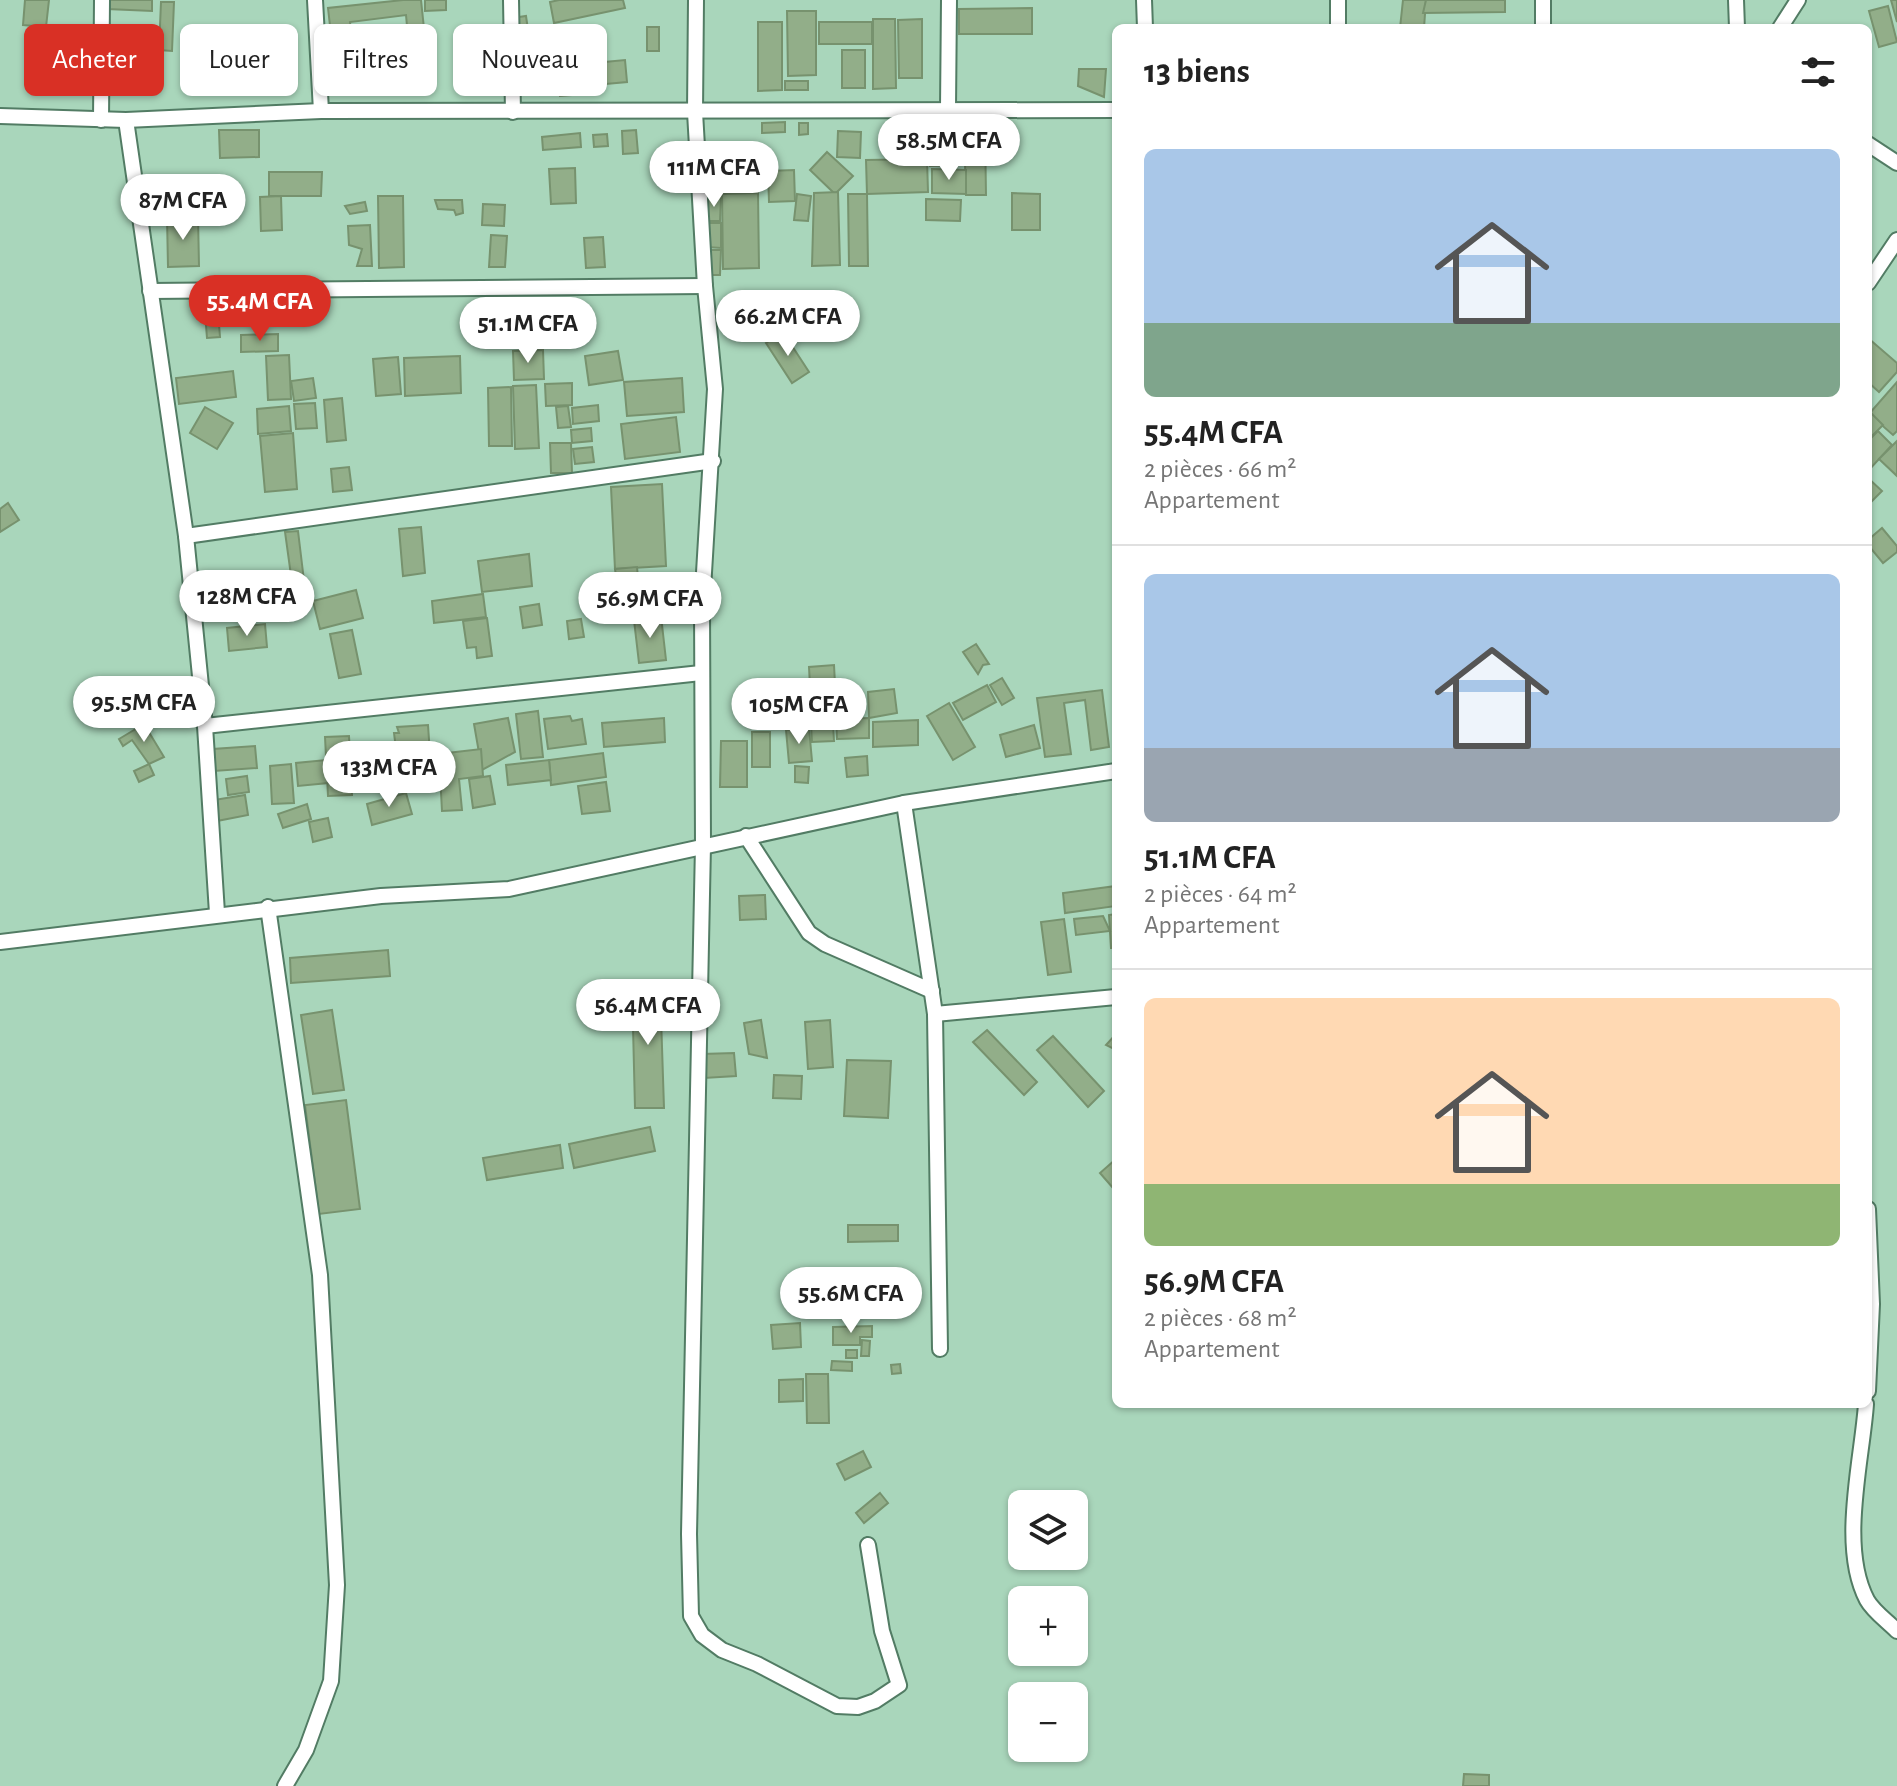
<!DOCTYPE html>
<html lang="fr">
<meta charset="utf-8">
<style>
:root{--surface:#fff;--page:#f2f2f2;--text:#222;--muted:#767676;--line:#e0e0e0;--accent:#d93025}
body{margin:0;font-family:"Alegreya Sans",sans-serif;background:var(--page);color:var(--text);height:100vh;display:flex;flex-direction:column;font-size:30px;white-space:nowrap}
*{box-sizing:border-box;margin:0}
p{font-size:26px;color:var(--muted)}
.icon{flex:none;width:44px;height:44px;fill:none;stroke:currentColor;stroke-width:2;stroke-linecap:round;stroke-linejoin:round}
.map{position:relative;flex:1;overflow:hidden}
.sheet{position:absolute;left:1112px;top:24px;width:760px;height:1384px;display:flex;flex-direction:column;background:var(--surface);border-radius:12px;box-shadow:0 2px 6px #0004}
.sheet>*{flex:none}
.banner{position:absolute;left:24px;top:24px;width:760px;height:72px;display:flex;gap:16px}
.tools{position:absolute;left:1008px;top:1490px;display:grid;gap:16px}
.tools a{display:grid;place-items:center;width:80px;height:80px;border-radius:12px;background:var(--surface);box-shadow:0 2px 6px #0004;font-size:40px}
.price{position:absolute;translate:-50% -68px;padding:0 18px;border-radius:28px;background:#fff;color:#222;font-size:26px;line-height:52px;filter:drop-shadow(0 2px 4px #0008)}
.price::after{content:'';position:absolute;left:50%;top:48px;width:24px;height:18px;margin-left:-12px;background:inherit;clip-path:polygon(0 0,100% 0,50% 100%)}
.price.selected{background:var(--accent);color:#fff}
ul{padding:0;list-style:none}
li{display:grid;align-content:center;gap:16px;height:424px;padding:0 32px}
li+li{border-top:2px solid var(--line)}
li span{display:grid;place-items:center;height:248px;border-radius:12px;color:#555}
li>.icon{margin-inline-start:auto}
span .icon{width:144px;height:144px;fill:#fffc;stroke-width:1}
li b{font-size:34px}
h2{display:flex;justify-content:space-between;align-items:center;height:96px;padding:0 32px;font-size:34px}
.chip{padding:0 28px;border-radius:12px;background:var(--surface);box-shadow:0 2px 6px #0004;font-size:28px;line-height:72px}
.chip.selected{background:var(--accent);color:#fff}
.map>svg:first-child{display:block}
.building{fill:#92ae89;stroke:#77926e;stroke-width:2}
.lines{fill:none;stroke-linecap:round;stroke-linejoin:round}
.street-casing{stroke:#527c64;stroke-width:18}
.street{stroke:#fff;stroke-width:14}
</style>
<div class="map">
<svg width="1897" height="1786" viewBox="0 0 1897 1786">
<rect width="100%" height="100%" fill="#a9d6bb"/>
<g class="building">
<path d="M25,0h24l-3,27 -23,-2z"/>
<path d="M107,0h45v11l-45,-2z"/>
<path d="M403,0h18l6,57 -17,2 -4,-44 -56,7 4,37 -20,2 -6,-53z"/>
<path d="M425,0h21v10l-21,1z"/>
<path d="M559,0h64l2,8 -71,15 -4,-21z"/>
<path d="M1403,0h23l-2,28h-24z"/>
<path d="M1426,0h79v12l-82,1z"/>
<path d="M1891,0h6v22z"/>
<path d="M161,2h13l-2,49 -13,-1z"/>
<path d="M1888,6l9,36 -18,5 -10,-36z"/>
<path d="M1032,8v26h-73v-25z"/>
<path d="M787,11h29v64l-28,1z"/>
<path d="M526,16l5,35 -14,3 -5,-36z"/>
<path d="M873,19h22l1,69 -23,1z"/>
<path d="M922,19v59h-23l-1,-58z"/>
<path d="M758,22h24v68l-24,1z"/>
<rect x="819" y="22" width="53" height="22"/>
<rect x="647" y="27" width="12" height="24"/>
<path d="M111,32h18v15l-17,1z"/>
<rect x="842" y="50" width="23" height="38"/>
<path d="M583,57l1,37 -24,2 -2,-37z"/>
<path d="M408,60l1,18 -38,3 -1,-19z"/>
<path d="M625,60l2,22 -32,3 -1,-22z"/>
<path d="M1079,69h27l-2,28 -26,-11z"/>
<rect x="785" y="81" width="23" height="9"/>
<path d="M785,122v10l-23,1v-10z"/>
<path d="M799,123h9v11l-9,1z"/>
<path d="M930,123h23v42l-23,1z"/>
<path d="M957,129h28l1,66h-20l-1,-31h-7z"/>
<path d="M219,130h40v27l-39,1z"/>
<path d="M636,130l2,23 -15,1 -1,-23z"/>
<path d="M838,131l23,1 -1,26 -23,-1z"/>
<path d="M580,133l1,14 -38,3 -1,-13z"/>
<path d="M607,134l1,12 -14,1 -1,-12z"/>
<path d="M827,152l26,24 -18,18 -25,-24z"/>
<path d="M927,159l1,33 -61,2 -1,-34z"/>
<path d="M575,168l1,35 -25,1 -2,-35z"/>
<path d="M932,169l34,1v24l-34,-1z"/>
<path d="M794,170l1,31 -26,1 -1,-31z"/>
<path d="M269,172h53l-1,24h-52z"/>
<path d="M838,192l2,73 -28,1 2,-73z"/>
<path d="M758,193l1,75 -36,1 -1,-75z"/>
<path d="M1012,193l28,1v36h-28z"/>
<path d="M797,194l14,2 -3,25 -14,-1z"/>
<path d="M848,194h19l1,72h-19z"/>
<path d="M281,196l1,34 -21,1 -1,-34z"/>
<path d="M378,196h25l1,71 -25,1z"/>
<path d="M707,197h14l-1,24h-13z"/>
<path d="M926,199l35,1 -1,21 -34,-1z"/>
<path d="M435,200h27l1,13 -7,2 -2,-5 -16,-1z"/>
<path d="M365,202l2,9 -17,3 -5,-8z"/>
<path d="M483,204l22,1 -1,21 -22,-1z"/>
<path d="M198,216l1,50 -31,1 -1,-50z"/>
<path d="M706,223h15v25l-15,-1z"/>
<path d="M370,225l2,41h-15l5,-17 -13,-4 -1,-19z"/>
<path d="M491,235l16,1 -2,31h-16z"/>
<path d="M603,237l2,30 -19,1 -2,-30z"/>
<path d="M706,250h15l-1,25h-14z"/>
<path d="M218,312l2,25 -13,1 -2,-25z"/>
<path d="M783,332l26,40 -17,11 -26,-40z"/>
<path d="M278,334v17l-37,1v-17z"/>
<path d="M1868,338l29,25v9l-18,20 -11,-10z"/>
<path d="M543,350l1,29 -30,1 -1,-29z"/>
<path d="M618,351l5,29 -34,5 -4,-29z"/>
<path d="M289,355l2,44 -23,1 -2,-44z"/>
<path d="M460,356l1,37 -56,3 -1,-38z"/>
<path d="M398,357l3,37 -25,2 -3,-37z"/>
<path d="M233,371l3,26 -57,7 -3,-26z"/>
<path d="M313,378l3,20 -22,3 -3,-20z"/>
<path d="M682,378l2,34 -57,4 -3,-34z"/>
<path d="M1897,382v49l-4,4 -24,-21z"/>
<path d="M572,383v22l-26,1 -1,-22z"/>
<path d="M536,385l3,63 -24,1 -2,-63z"/>
<path d="M511,387l1,59h-23l-1,-58z"/>
<path d="M342,398l4,42 -19,2 -3,-42z"/>
<path d="M315,403l2,25 -21,1 -2,-25z"/>
<path d="M598,405l1,16 -26,3 -1,-16z"/>
<path d="M289,406l2,25 -33,3 -1,-25z"/>
<path d="M568,406l3,21 -13,1 -2,-21z"/>
<path d="M205,407l28,16 -16,26 -27,-16z"/>
<path d="M1868,410l15,15 -15,15z"/>
<path d="M676,417l4,35 -55,7 -4,-35z"/>
<path d="M591,428l1,13 -20,2 -1,-13z"/>
<path d="M1878,431l14,14 -24,26v-30z"/>
<path d="M293,433l4,56 -32,3 -5,-56z"/>
<path d="M1897,441v35l-18,-17z"/>
<path d="M550,443h21l1,30h-21z"/>
<path d="M592,447l2,15 -19,2 -2,-15z"/>
<path d="M349,467l3,23 -19,2 -2,-23z"/>
<path d="M1868,478l14,13 -14,14z"/>
<path d="M662,484l4,82 -51,3 -4,-82z"/>
<path d="M8,503l11,17 -19,12v-23z"/>
<path d="M421,527l4,46 -22,3 -4,-47z"/>
<path d="M1882,528l15,18v6l-14,11 -15,-18v-5z"/>
<path d="M298,531l7,58 -12,1 -8,-58z"/>
<path d="M529,554l3,32 -50,6 -4,-31z"/>
<path d="M637,567l2,22 -21,3 -3,-23z"/>
<path d="M275,588l5,23 -35,8 -6,-23z"/>
<path d="M356,590l7,28 -43,11 -7,-28z"/>
<path d="M483,594l3,23 -52,6 -2,-22z"/>
<path d="M539,604l3,21 -19,3 -3,-21z"/>
<path d="M661,616l5,44 -27,3 -5,-43z"/>
<path d="M487,618l5,38 -15,2 -1,-11 -9,1 -4,-27z"/>
<path d="M581,619l3,18 -15,2 -2,-18z"/>
<path d="M265,624l2,23 -38,4 -2,-23z"/>
<path d="M352,630l9,44 -22,4 -9,-44z"/>
<path d="M976,644l13,20 -6,1 -5,9 -15,-22z"/>
<path d="M834,665l1,19 -25,2 -1,-19z"/>
<path d="M1002,678l12,20 -12,7 -12,-20z"/>
<path d="M987,685l9,17 -33,18 -10,-17z"/>
<path d="M894,689l3,24 -28,5 -1,-26z"/>
<path d="M1102,690l7,57 -18,3 -6,-50 -21,3 7,51 -26,3 -8,-59z"/>
<path d="M949,703l26,44 -22,13 -26,-44z"/>
<path d="M538,711l5,46 -22,2 -5,-45z"/>
<path d="M570,716l2,5 10,-2 4,25 -38,5 -4,-30z"/>
<path d="M508,718l7,34 -33,18 -8,-46z"/>
<path d="M664,718l1,24 -61,5 -2,-24z"/>
<path d="M869,718v20l-32,1 -1,-20z"/>
<path d="M918,720v25l-45,2v-25z"/>
<path d="M144,724l20,33 -15,7 -17,-24 -9,6 -4,-7z"/>
<path d="M833,724l1,17 -22,1 -1,-17z"/>
<path d="M428,725l3,44 -21,1 -7,-22 -7,1 -2,-16h5l-2,-6z"/>
<path d="M1034,725l6,23 -34,9 -6,-22z"/>
<path d="M809,728l3,33 -23,2 -3,-33z"/>
<rect x="752" y="732" width="18" height="35"/>
<path d="M349,736l3,59 -24,1 -3,-59z"/>
<path d="M721,741h26v46h-27z"/>
<path d="M255,746l2,22 -43,3 -1,-22z"/>
<path d="M481,749l2,27 -24,3 3,31 -20,1 -3,-57z"/>
<path d="M603,753l3,24 -55,8 -2,-25z"/>
<path d="M867,756l1,19 -21,2 -2,-19z"/>
<path d="M326,760l2,23 -30,3 -2,-23z"/>
<path d="M549,760l2,20 -43,5 -2,-20z"/>
<path d="M149,764l5,11 -15,7 -5,-11z"/>
<path d="M291,764l3,39 -22,1 -2,-38z"/>
<path d="M400,766l10,19 -22,11 -10,-19z"/>
<path d="M795,766l14,1 -1,16 -13,-1z"/>
<path d="M247,776l2,16 -21,3 -2,-16z"/>
<path d="M490,776l5,28 -22,4 -4,-29z"/>
<path d="M606,782l4,29 -28,3 -4,-28z"/>
<path d="M406,793l6,21 -40,11 -5,-21z"/>
<path d="M245,795l3,20 -31,6 -3,-21z"/>
<path d="M307,804l4,15 -28,9 -5,-14z"/>
<path d="M328,818l4,19 -19,5 -4,-20z"/>
<path d="M1116,886v20l-51,7 -2,-20z"/>
<path d="M765,895l1,24 -26,1 -1,-24z"/>
<path d="M1116,914v34h-5l-2,-33z"/>
<path d="M1103,916l7,15 -34,4 -2,-16z"/>
<path d="M1064,919l7,53 -23,3 -7,-53z"/>
<path d="M388,950l2,26 -99,7 -1,-25z"/>
<path d="M632,986h28l4,122h-29z"/>
<path d="M332,1010l12,80 -31,4 -12,-79z"/>
<path d="M761,1020l6,38 -18,-4 -5,-31z"/>
<path d="M830,1020l3,47 -25,2 -3,-47z"/>
<path d="M987,1030l50,52 -13,13 -51,-53z"/>
<path d="M1116,1034v16l-10,-5z"/>
<path d="M1053,1036l51,55 -16,16 -51,-57z"/>
<path d="M734,1053l2,23 -32,2 -2,-24z"/>
<path d="M847,1060l44,1 -3,57 -44,-2z"/>
<path d="M774,1075l28,1 -1,23 -28,-1z"/>
<path d="M346,1100l14,109 -41,5 -14,-109z"/>
<path d="M650,1127l5,24 -81,17 -5,-24z"/>
<path d="M560,1145l3,23 -76,12 -4,-22z"/>
<path d="M1116,1159v26l-3,3 -13,-15z"/>
<path d="M848,1225h50v16l-50,1z"/>
<path d="M800,1323l1,24 -28,2 -2,-24z"/>
<path d="M872,1326v11h-12v8h-27v-18z"/>
<path d="M862,1340l8,1 -1,15h-8z"/>
<rect x="846" y="1350" width="11" height="8"/>
<path d="M832,1361l20,1v9l-21,-1z"/>
<path d="M900,1364l1,9 -9,1 -1,-9z"/>
<path d="M806,1374h22l1,49h-22z"/>
<path d="M803,1379v22l-24,1v-22z"/>
<path d="M863,1451l8,16 -26,13 -8,-16z"/>
<path d="M880,1493l8,10 -24,20 -8,-10z"/>
<path d="M1464,1774l25,1v11h-26z"/>
</g>
<g class="lines">
<g class="street-casing">
<g id="street">
<path d="M315,0l6,111"/>
<path d="M511,0l2,112"/>
<path d="M696,0l-1,112 10,174 10,103 -13,217 1,239 -14,689 2,82 11,19 20,15 35,14 80,42 21,1 17,-6 24,-16 -17,-54 -14,-86"/>
<path d="M1144,0l1,28"/>
<path d="M1338,0v28"/>
<path d="M1736,0l1,28"/>
<path d="M1543,28v-28"/>
<path d="M1780,28l18,-28"/>
<path d="M948,108l1,-108"/>
<path d="M0,116l126,4 195,-9 795,-1"/>
<path d="M101,120l1,-120"/>
<path d="M126,120l60,416 19,190 12,187"/>
<path d="M1868,144l29,19"/>
<path d="M1868,283l29,-43"/>
<path d="M150,291l555,-5"/>
<path d="M186,536l527,-75"/>
<path d="M205,726l496,-53"/>
<path d="M904,803l31,211 5,335"/>
<path d="M746,836l63,97 16,11 107,47"/>
<path d="M268,907l52,368 17,310 -6,96 -25,69 -21,36"/>
<path d="M0,942l381,-46 128,-7 395,-86 212,-32"/>
<path d="M935,1014l181,-17"/>
<path d="M1868,1209l4,95 -4,87"/>
<path d="M1866,1404c-4,57 -27,143 1,196 6,11 20,21 30,31"/>
</g>
</g>
<use href="#street" class="street"/>
</g>
</svg>
<div class="tools">
<a><svg class="icon" aria-label="layers" viewBox="0 0 24 24"><path d="M12 4l9 5-9 5-9-5zM3 14l9 5 9-5"/></svg></a>
<a>+</a>
<a>−</a>
</div>
<b class="price" style="left:949px;top:182px">58.5M CFA</b>
<b class="price" style="left:714px;top:209px">111M CFA</b>
<b class="price" style="left:183px;top:242px">87M CFA</b>
<b class="price selected" style="left:260px;top:343px">55.4M CFA</b>
<b class="price" style="left:788px;top:358px">66.2M CFA</b>
<b class="price" style="left:528px;top:365px">51.1M CFA</b>
<b class="price" style="left:247px;top:638px">128M CFA</b>
<b class="price" style="left:650px;top:640px">56.9M CFA</b>
<b class="price" style="left:144px;top:744px">95.5M CFA</b>
<b class="price" style="left:799px;top:746px">105M CFA</b>
<b class="price" style="left:389px;top:809px">133M CFA</b>
<b class="price" style="left:648px;top:1047px">56.4M CFA</b>
<b class="price" style="left:851px;top:1335px">55.6M CFA</b>
<div class="banner">
<a class="chip selected">Acheter</a>
<a class="chip">Louer</a>
<a class="chip">Filtres</a>
<a class="chip">Nouveau</a>
</div>
<section class="sheet">
<h2>13 biens<svg class="icon" aria-label="filters" viewBox="0 0 24 24"><path d="M4 7h16M4 17h16"/><circle cx="9" cy="7" r="2"/><circle cx="15" cy="17" r="2"/></svg></h2>
<ul>
<li><span style="background:linear-gradient(#a9c7e8 70%,#7fa58c 0)"><svg class="icon" aria-label="home" viewBox="0 0 24 24"><path d="M3 11l9-7 9 7M6 9v11h12V9"/></svg></span><div><b>55.4M CFA</b><p>2 pièces · 66 m²</p><p>Appartement</p></div></li>
<li><span style="background:linear-gradient(#a9c7e8 70%,#9aa5b1 0)"><svg class="icon" aria-label="home" viewBox="0 0 24 24"><path d="M3 11l9-7 9 7M6 9v11h12V9"/></svg></span><div><b>51.1M CFA</b><p>2 pièces · 64 m²</p><p>Appartement</p></div></li>
<li><span style="background:linear-gradient(#ffd9b3 75%,#8fb573 0)"><svg class="icon" aria-label="home" viewBox="0 0 24 24"><path d="M3 11l9-7 9 7M6 9v11h12V9"/></svg></span><div><b>56.9M CFA</b><p>2 pièces · 68 m²</p><p>Appartement</p></div></li>
</ul>
</section>
</div>
